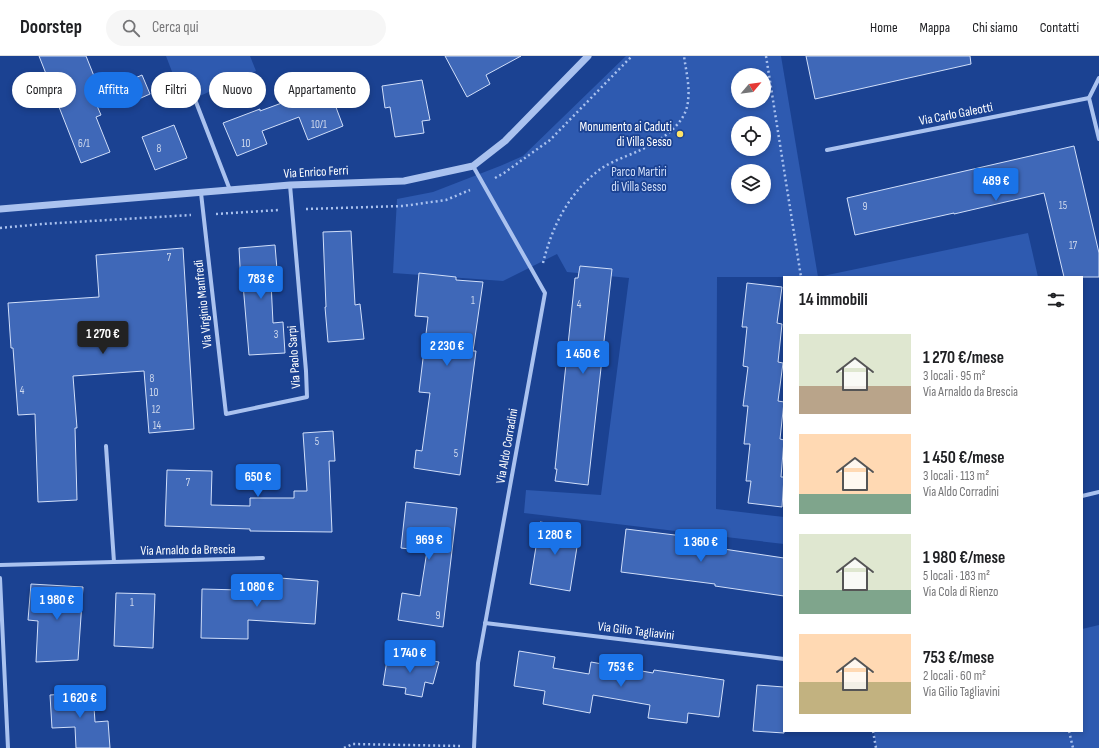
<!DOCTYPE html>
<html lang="it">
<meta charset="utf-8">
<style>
:root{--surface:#fff;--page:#f6f6f6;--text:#202124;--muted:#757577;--line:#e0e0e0;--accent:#1a73e8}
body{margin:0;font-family:"Sofia Sans Condensed",sans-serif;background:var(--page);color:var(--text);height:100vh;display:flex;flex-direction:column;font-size:15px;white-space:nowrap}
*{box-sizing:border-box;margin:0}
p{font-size:13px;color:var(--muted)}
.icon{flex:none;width:22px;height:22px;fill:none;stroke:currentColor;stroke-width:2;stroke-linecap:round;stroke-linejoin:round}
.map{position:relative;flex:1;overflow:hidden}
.panel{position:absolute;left:783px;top:220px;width:300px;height:456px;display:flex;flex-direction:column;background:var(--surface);border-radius:0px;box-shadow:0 2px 6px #0003}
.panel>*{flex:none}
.guide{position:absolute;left:12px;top:16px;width:380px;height:36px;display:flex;gap:8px}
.needle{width:26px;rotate:61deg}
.fabs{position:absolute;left:731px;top:12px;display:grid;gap:8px}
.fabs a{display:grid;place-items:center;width:40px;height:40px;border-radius:50%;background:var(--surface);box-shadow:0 2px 6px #0003;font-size:20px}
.price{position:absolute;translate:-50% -34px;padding:0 9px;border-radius:4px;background:var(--accent);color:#fff;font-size:13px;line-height:26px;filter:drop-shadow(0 1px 2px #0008)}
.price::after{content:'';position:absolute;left:50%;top:24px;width:12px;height:9px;margin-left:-6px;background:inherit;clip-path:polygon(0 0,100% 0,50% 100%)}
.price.current{background:#222;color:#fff}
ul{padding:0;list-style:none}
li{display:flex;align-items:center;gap:12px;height:100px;padding:0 16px}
li span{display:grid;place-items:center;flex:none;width:112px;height:80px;border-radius:0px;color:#555}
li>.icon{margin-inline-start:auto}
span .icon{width:48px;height:48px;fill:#fffc;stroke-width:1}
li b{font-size:17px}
h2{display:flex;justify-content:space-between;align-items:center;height:48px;padding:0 16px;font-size:17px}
.chip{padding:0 14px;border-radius:18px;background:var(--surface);box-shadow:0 2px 6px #0003;font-size:14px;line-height:36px}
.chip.current{background:var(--accent);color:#fff}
header{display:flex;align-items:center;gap:24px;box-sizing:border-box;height:56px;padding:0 20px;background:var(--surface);border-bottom:1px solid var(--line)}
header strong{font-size:19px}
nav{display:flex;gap:22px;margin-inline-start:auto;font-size:14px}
.search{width:280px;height:36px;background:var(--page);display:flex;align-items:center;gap:10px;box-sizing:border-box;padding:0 14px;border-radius:22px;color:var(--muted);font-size:15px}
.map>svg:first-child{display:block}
.green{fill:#2e5ab0;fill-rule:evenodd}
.building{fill:#3f68b8;stroke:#d1dffa}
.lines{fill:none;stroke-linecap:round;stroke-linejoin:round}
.path{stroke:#aac2ef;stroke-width:2.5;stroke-dasharray:2 3;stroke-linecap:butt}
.minor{stroke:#aac2ef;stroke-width:4}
.tertiary{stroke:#aac2ef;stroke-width:7}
.poi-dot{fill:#ffe468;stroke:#1b4292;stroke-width:1.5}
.labels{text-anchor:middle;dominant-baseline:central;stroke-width:3.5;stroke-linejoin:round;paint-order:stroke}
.number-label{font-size:11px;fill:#cfd9ed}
.street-label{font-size:13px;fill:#fff;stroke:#1b4292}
.poi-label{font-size:13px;fill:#fff;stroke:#1b4292;text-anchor:end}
.park-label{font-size:13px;fill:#d1dffa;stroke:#1b4292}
</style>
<header>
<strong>Doorstep</strong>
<div class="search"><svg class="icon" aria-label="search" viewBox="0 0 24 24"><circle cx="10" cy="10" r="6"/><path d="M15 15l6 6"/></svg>Cerca qui</div>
<nav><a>Home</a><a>Mappa</a><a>Chi siamo</a><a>Contatti</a></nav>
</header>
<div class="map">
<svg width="1099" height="692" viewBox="0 0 1099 692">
<rect width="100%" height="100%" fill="#1b4292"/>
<g class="green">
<path d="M166,0h84l6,15 -72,32z"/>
<path d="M626,0h155l37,221 210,-44 10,44h-321l-1,232 68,8v27l-260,-31 2,-23 75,5 28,-217 -62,-6 -10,-18 -54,27 -110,-8 4,-74 36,-7 67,-26 23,-10zM738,19h26v26h-26zM738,67h26v26h-26zM738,115h26v26h-26z"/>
<path d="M1099,569v123h-223l-2,-17h208v-102z"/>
</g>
<g class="building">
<path d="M39,0h47l10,25 -8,4 13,30 -5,2 14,35 -29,11z"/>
<path d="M445,0h76l-35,19 4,9 -23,13z"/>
<path d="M806,0h164l1,8 -156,35z"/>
<path d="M142,19l8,19 -16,7 -8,-19z"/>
<path d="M422,24l8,40 -8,1 2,12 -29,4 -5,-30 -5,1 -3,-22z"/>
<path d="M328,30l15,40 -35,14 -9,-23 -37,14 5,13 -30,12 -14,-33 37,-14v2z"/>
<path d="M174,69l13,33 -32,12 -13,-33z"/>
<path d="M1074,90l25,107v24h-35l-20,-84 -90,21v-1l-99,22 -8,-37z"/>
<path d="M351,175l4,74 5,-1 4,35 -36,3 -3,-35h1l-3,-75z"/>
<path d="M275,189l3,37h-7l2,41 10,-1 2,31 -36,2 -6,-71h-2l-2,-36z"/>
<path d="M183,192l11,181 -45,4 -5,-62 -71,5 4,52h-2l2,72 -39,2 -3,-88 -17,1 -5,-67h-2l-3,-45 91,-6 -3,-42z"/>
<path d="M580,210l32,3 -24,216 -33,-4 2,-12h-2l20,-191h3z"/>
<path d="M419,217l37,4v3l27,2 -10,69h3l-16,124 -46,-7 2,-18 6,1 8,-58 -11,-1 9,-75 -13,-1z"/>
<path d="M747,227l35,4 -5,36 5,1 -4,38 5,1 -5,38 6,1 -4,37 4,1 -3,37h3l-2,30 -34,-4 3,-22h-5l4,-37h-6l4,-38h-5l5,-39 -5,-1 4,-39h-5z"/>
<path d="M333,375l2,30h-6l3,71 -82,-1v-2l-85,-3 2,-56 45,1 -1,34 39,1v-8h44v-7h13l-4,-58z"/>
<path d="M406,446l51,6 -14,119 -45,-7 4,-27 18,3 7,-45 -26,-3z"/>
<path d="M540,466l40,6 -10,63 -40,-7z"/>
<path d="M626,473l65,8 -1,7 94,14v38l-69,-10v-2l-94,-12z"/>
<path d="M280,522l38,3 -3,43 -67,-4v19l-47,-1 1,-49 77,2z"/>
<path d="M31,528l52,3 -5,73 -42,2 2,-41 -10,-1z"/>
<path d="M116,537l39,1 -2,54 -39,-2z"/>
<path d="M519,595l36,6 -2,11 36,6 2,-12 62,11 1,-3 70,10 -5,37 -31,-4 -1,10 -39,-5 2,-13 -57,-10 -3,18 -47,-9 2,-13 -31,-5z"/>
<path d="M388,598l51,8 -6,22 -8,-2 -3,15 -17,-3 1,-6 -23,-3z"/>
<path d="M757,629l27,2v46l-31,-2z"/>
<path d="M93,636l2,30 13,-1 2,27h-34l-1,-21 -23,1 -2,-33z"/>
</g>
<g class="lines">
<g class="path">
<path d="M766,0l35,221"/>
<path d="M495,122l9,-5 46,-33 82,-84"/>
<path d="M306,153l97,-3 43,-6 24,-10"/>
<path d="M216,158l63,-4"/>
<path d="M0,172l42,-4 149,-9"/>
<path d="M543,207c9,-36 25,-69 55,-92 11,-9 25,-13 38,-19 21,-9 50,-26 52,-51 2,-15 -2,-30 -4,-45"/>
<path d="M873,675l3,17"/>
<path d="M1069,675l4,17"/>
<path d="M344,692l9,-4 107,2"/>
</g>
<g class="minor">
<path d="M1099,22l-10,20 10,41"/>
<path d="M189,28l41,106"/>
<path d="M827,94l262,-52"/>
<path d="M473,110l72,127 -67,370 -4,85"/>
<path d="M201,137l25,221 81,-17 -1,-26 -16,-186"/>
<path d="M106,390l8,116"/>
<path d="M1082,440l17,-4"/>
<path d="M0,509l263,-7"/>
<path d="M0,522l8,170"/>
<path d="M485,567l299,36"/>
</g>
<path class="tertiary" d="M0,153l290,-24 114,-4 69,-15 32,-25 83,-85"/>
</g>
<circle class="poi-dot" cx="680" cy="78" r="4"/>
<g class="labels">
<g class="number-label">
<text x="319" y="68">10/1</text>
<text x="84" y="87">6/1</text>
<text x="246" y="87">10</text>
<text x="159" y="92">8</text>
<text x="1063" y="149">15</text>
<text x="865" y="150">9</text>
<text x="1073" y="189">17</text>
<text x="169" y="201">7</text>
<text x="473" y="244">1</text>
<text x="579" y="248">4</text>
<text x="276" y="278">3</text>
<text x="152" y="322">8</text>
<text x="22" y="334">4</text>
<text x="154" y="336">10</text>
<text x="156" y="353">12</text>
<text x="157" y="369">14</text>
<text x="317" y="385">5</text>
<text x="456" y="397">5</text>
<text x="188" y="426">7</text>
<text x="132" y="546">1</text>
<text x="438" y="559">9</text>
</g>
<g class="street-label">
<text transform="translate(956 58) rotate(-11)">Via Carlo Galeotti</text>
<text transform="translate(316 116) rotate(-3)">Via Enrico Ferri</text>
<text transform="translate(203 248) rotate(-96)">Via Virginio Manfredi</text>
<text transform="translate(294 301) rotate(-94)">Via Paolo Sarpi</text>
<text transform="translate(507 390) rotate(-80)">Via Aldo Corradini</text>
<text transform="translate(188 494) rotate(-1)">Via Arnaldo da Brescia</text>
<text transform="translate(636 575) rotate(7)">Via Gilio Tagliavini</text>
</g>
<g class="poi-label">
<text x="672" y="71">Monumento ai Caduti<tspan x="672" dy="15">di Villa Sesso</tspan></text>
</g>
<g class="park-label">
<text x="639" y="116">Parco Martiri<tspan x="639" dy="15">di Villa Sesso</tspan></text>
</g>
</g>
</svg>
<div class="fabs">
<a><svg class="needle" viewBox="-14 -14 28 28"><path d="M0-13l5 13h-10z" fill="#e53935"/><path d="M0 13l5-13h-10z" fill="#757577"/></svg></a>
<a><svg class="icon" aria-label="locate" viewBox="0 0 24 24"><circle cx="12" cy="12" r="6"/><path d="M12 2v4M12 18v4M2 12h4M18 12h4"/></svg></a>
<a><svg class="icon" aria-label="layers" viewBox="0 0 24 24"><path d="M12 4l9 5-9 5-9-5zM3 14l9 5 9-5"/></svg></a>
</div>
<b class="price" style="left:996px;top:146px">489 €</b>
<b class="price" style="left:261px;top:244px">783 €</b>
<b class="price current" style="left:103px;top:299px">1 270 €</b>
<b class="price" style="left:447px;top:311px">2 230 €</b>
<b class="price" style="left:583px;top:319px">1 450 €</b>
<b class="price" style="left:258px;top:442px">650 €</b>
<b class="price" style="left:555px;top:500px">1 280 €</b>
<b class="price" style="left:429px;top:505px">969 €</b>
<b class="price" style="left:701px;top:507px">1 360 €</b>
<b class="price" style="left:257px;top:552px">1 080 €</b>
<b class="price" style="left:57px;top:565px">1 980 €</b>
<b class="price" style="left:410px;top:618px">1 740 €</b>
<b class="price" style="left:621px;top:632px">753 €</b>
<b class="price" style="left:80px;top:663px">1 620 €</b>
<div class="guide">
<a class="chip">Compra</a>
<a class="chip current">Affitta</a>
<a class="chip">Filtri</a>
<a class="chip">Nuovo</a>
<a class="chip">Appartamento</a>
</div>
<section class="panel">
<h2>14 immobili<svg class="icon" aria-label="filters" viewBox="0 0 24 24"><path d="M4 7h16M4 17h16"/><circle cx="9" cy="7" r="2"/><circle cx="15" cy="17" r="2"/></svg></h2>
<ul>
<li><span style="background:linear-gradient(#dfe7d0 65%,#b9a48a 0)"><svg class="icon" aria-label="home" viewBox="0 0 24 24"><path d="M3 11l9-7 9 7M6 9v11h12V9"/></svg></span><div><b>1 270 €/mese</b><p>3 locali · 95 m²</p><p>Via Arnaldo da Brescia</p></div></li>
<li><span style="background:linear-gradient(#ffd9b3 75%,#7fa58c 0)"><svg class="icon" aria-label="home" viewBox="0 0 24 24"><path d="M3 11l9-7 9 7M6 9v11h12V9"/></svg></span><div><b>1 450 €/mese</b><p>3 locali · 113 m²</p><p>Via Aldo Corradini</p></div></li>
<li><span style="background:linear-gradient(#dfe7d0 70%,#7fa58c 0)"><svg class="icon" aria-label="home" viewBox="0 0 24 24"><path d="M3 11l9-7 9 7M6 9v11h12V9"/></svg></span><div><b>1 980 €/mese</b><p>5 locali · 183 m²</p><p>Via Cola di Rienzo</p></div></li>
<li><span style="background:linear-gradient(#ffd9b3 60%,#c2b280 0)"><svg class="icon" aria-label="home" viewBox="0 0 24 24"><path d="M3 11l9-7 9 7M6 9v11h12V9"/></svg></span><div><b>753 €/mese</b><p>2 locali · 60 m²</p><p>Via Gilio Tagliavini</p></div></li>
</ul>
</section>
</div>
